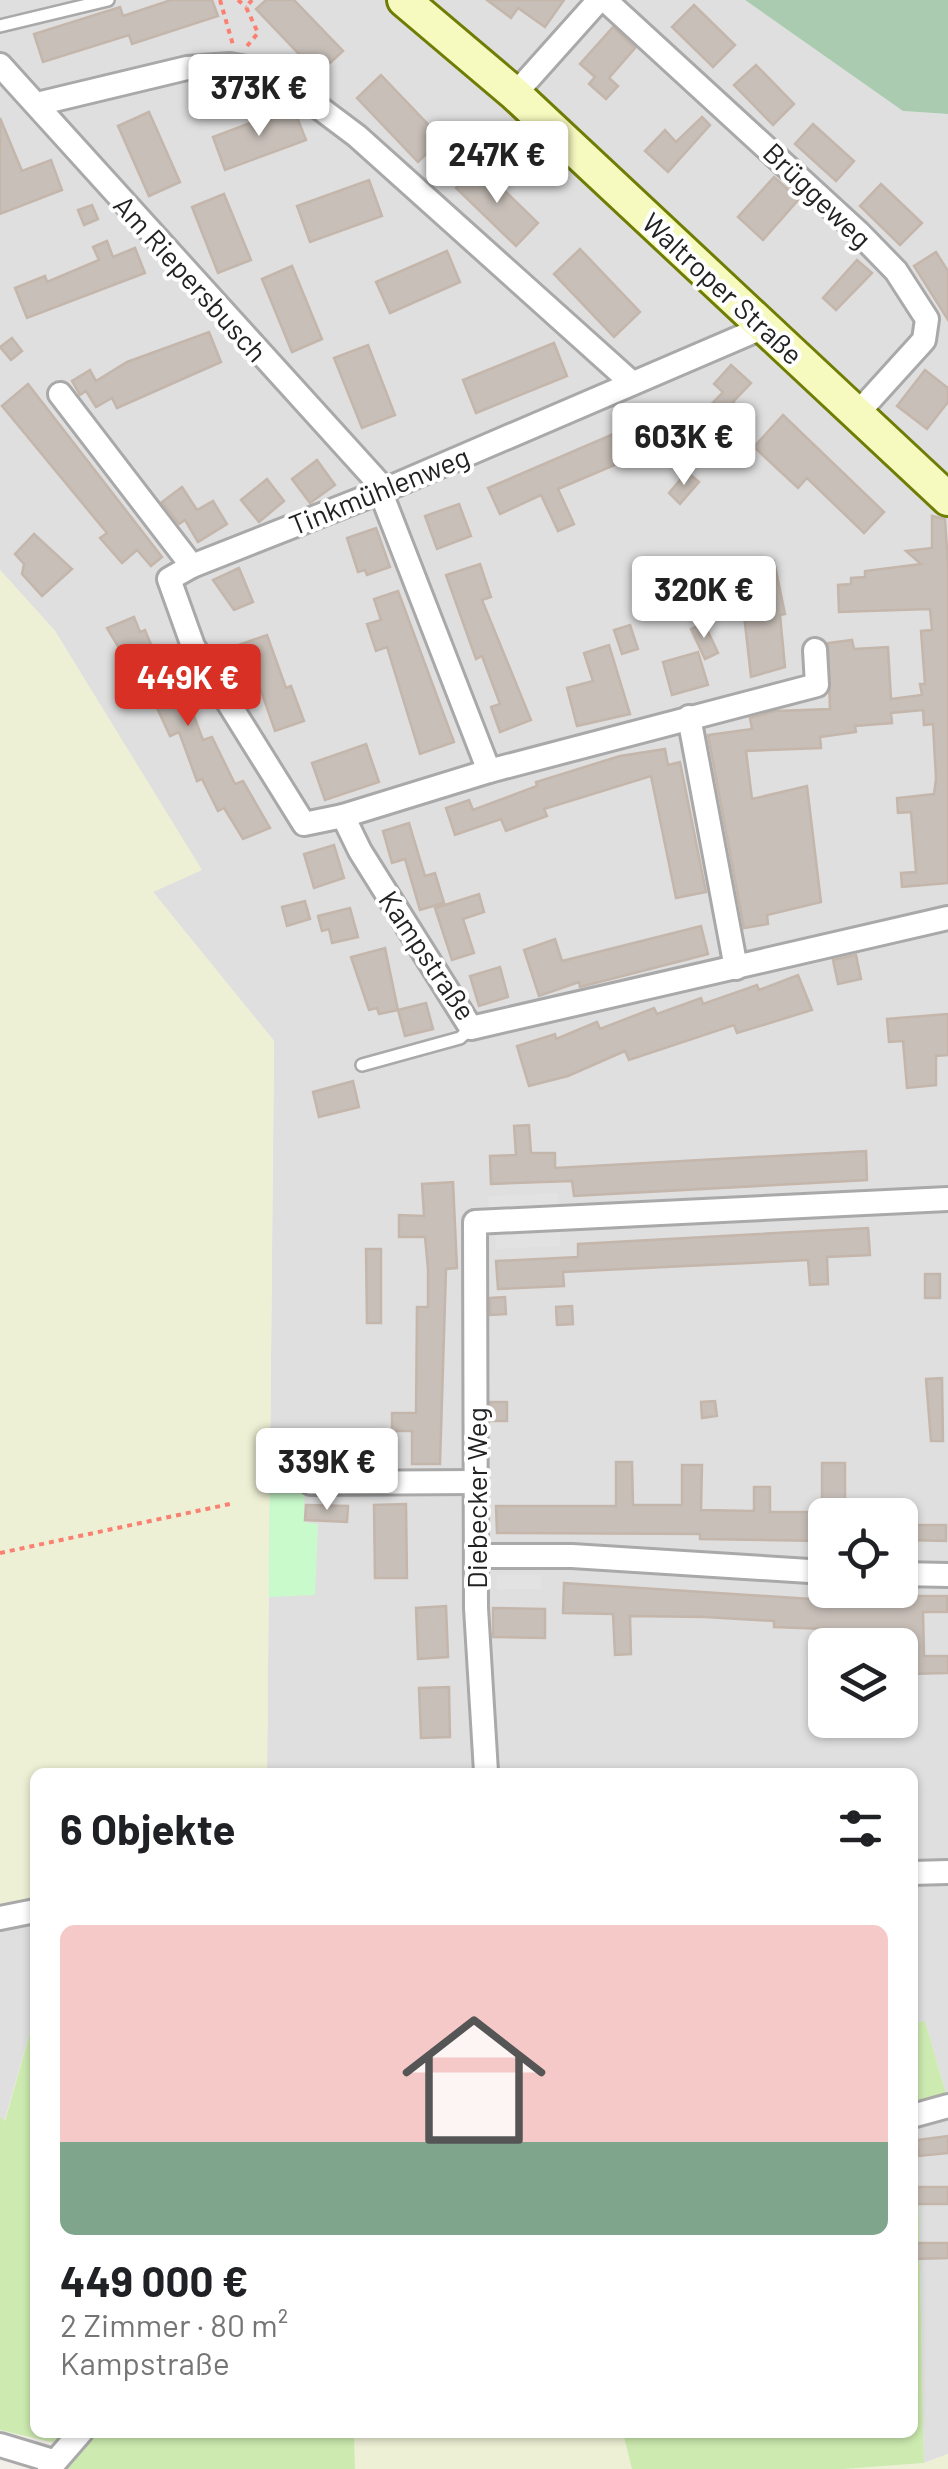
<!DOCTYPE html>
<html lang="de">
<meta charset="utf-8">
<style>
:root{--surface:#fff;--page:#f2f2f2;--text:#202124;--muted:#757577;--line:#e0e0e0;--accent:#d93025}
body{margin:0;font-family:Barlow,sans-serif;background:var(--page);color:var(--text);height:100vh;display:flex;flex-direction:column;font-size:38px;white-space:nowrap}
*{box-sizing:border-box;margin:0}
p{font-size:32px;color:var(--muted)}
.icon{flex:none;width:55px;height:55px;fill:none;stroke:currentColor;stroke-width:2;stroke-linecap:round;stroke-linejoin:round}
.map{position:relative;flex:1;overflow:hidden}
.side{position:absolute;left:30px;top:1768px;width:888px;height:670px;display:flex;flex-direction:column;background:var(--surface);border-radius:15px;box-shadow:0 2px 8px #0004}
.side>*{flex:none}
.tools{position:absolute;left:808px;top:1498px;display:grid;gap:20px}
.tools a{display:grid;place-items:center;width:110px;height:110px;border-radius:15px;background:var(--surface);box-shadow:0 2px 8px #0004;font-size:50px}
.price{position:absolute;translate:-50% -85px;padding:0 22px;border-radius:10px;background:#fff;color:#222;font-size:32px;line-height:65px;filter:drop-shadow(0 2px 5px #0008)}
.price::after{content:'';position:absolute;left:50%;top:60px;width:30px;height:22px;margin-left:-15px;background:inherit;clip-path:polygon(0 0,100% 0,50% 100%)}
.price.selected{background:var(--accent);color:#fff}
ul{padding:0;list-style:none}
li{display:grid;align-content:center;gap:20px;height:530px;padding:0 30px}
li+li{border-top:2px solid var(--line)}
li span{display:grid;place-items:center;height:310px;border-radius:15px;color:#555}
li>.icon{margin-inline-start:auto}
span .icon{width:180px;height:180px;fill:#fffc;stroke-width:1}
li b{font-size:42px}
h2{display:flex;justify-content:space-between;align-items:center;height:120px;padding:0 30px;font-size:42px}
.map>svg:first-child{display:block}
.residential{fill:#e0dfdf;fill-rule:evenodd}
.farmland{fill:#eef0d5}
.grass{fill:#cdebb0}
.cemetery{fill:#aacbaf}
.park{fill:#c8facc}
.parking{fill:#e2e2e2}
.building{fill:#c7bfb8;stroke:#c4b6ab;stroke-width:2.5}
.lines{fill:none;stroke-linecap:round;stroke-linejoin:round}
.lane-casing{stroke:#a9a9a9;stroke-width:16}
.street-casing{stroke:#a9a9a9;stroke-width:28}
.secondary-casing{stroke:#707d05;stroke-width:38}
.path{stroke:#fa8072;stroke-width:4;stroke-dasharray:5 5;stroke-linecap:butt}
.lane{stroke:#fff;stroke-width:11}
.street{stroke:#fff;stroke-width:22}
.secondary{stroke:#f7fabf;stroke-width:32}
.labels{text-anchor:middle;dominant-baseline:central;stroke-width:8;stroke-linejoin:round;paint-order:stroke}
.street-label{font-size:28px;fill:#222;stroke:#fff}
</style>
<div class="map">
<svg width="948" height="2469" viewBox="0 0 948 2469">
<rect width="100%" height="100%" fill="#f2efe9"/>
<g class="residential">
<path d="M0,0h745l158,111 45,3v1985l-23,-77 -12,2 -1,-252h-645l7,-731 -122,-150 49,-21 -146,-239 -55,-61zM825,1515h75v75h-75zM825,1645h75v75h-75z"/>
<path d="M35,1918v97l-31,107 -4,-5v-193z"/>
<path d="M948,2101v353l-24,9 -7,-340z"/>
</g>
<g class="farmland">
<path d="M0,570l55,61 147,239 -49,22 121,149 -7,731h-232v129l-35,7z"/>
<path d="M354,2433h269l9,36h-277z"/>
<path d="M948,2454v15h-105l81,-6z"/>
</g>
<g class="grass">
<path d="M35,2015v417l32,1 -12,10 -55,-13v-313l5,4z"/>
<path d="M925,2021l23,79 -35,9v-85z"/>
<path d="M917,2123l7,340 -81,6h-211l-9,-36 289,-1v-308z"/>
<path d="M98,2433h256l1,36h-292z"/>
</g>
<path class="cemetery" d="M745,0h203v114l-45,-3z"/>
<path class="park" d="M270,1474h35l-1,48 14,2 -3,71 -46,2z"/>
<g class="parking">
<path d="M558,1193v13l-69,3 -1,-13z"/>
<path d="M560,1232v14l-64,3 -1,-14z"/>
<rect x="497" y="1575" width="44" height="14"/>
</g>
<g class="building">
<path d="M171,0h41l6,16 -86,28 -3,-9 -86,27 -9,-28 86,-27 3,9z"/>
<path d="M266,0h28l49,51 -25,23 -62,-65z"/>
<path d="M487,0h77l-19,27 -27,-19 -7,10z"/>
<path d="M694,5l41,40 -22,22 -41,-40z"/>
<path d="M613,27l22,21 -26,30 9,8 -12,13 -17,-15 6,-7 -15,-13z"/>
<path d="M756,65l38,39 -21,21 -39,-40z"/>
<path d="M381,75l61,64 -24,23 -61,-64z"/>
<path d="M293,107l13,33 -81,30 -12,-33z"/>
<path d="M149,112l31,70 -31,14 -31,-70z"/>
<path d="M702,117l8,8 -42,47 -23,-21 20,-21 11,12z"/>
<path d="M0,118l22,53 29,-11 11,30 -62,24z"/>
<path d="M813,124l41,37 -18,20 -41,-37z"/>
<path d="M478,165l60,58 -22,23 -60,-58z"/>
<path d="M774,177l25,22 -36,41 -25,-23z"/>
<path d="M369,180l13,36 -72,26 -13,-36z"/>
<path d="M881,184l41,39 -22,22 -40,-39z"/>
<path d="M224,194l27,66 -33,13 -26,-66z"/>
<path d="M92,205l6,14 -14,6 -6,-15z"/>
<path d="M107,241l6,16 22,-9 10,25 -118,45 -12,-30 30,-12 2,6 52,-22 -6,-13z"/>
<path d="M580,249l60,63 -26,25 -60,-63z"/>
<path d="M447,251l13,31 -70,31 -14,-31z"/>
<path d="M936,252l12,19v49l-34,-54z"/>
<path d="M857,260l15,13 -36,37 -13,-12z"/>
<path d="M292,266l30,73 -30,13 -30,-73z"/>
<path d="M209,332l12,30 -104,46 -5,-10 -16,9 -10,-16 -6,4 -8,-14 18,-11 6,11 31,-19z"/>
<path d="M12,338l10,13 -11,9 -11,-13z"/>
<path d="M554,343l13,33 -91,37 -13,-33z"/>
<path d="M368,345l27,70 -33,13 -28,-70z"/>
<path d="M731,365l20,18 -18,19 9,9 -17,19 -20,-19 18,-19 -9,-8z"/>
<path d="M925,370l23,18v14l-21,27 -30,-23z"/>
<path d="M28,384l134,173 -11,9 -14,-16 -15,13 -22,-25 7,-5 -105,-127z"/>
<path d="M681,405l11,27 -134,57 16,35 -16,7 -17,-36 -41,19 -12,-26z"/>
<path d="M783,415l101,97 -20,21 -57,-55 -9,10 -44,-41z"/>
<path d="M317,460l18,25 -25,18 -18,-24z"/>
<path d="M687,472l12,10 -19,22 -11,-11z"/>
<path d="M267,479l17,22 -25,21 -18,-22z"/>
<path d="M182,487l15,23 16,-9 14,23 -29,18 -13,-22 -6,4 -17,-22z"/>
<path d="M459,504l12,32 -34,13 -12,-33z"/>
<path d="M932,516l13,3 3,46v318l-46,4 -1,-14 15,-1 -5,-60 -13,1 -1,-15 37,-4 2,-15 -3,-55 -9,1 -1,-15 -32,3 1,10 -37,3 1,6 -36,5 1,11 -75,3 6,48 55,-13 14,116 -54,13 1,9 -24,4 -36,-193 44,-6 -2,-11 26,-7 54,-2 -2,-66 24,-3 2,9 34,-2 3,52 31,-4 -2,-11h5l-4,-53 11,-1 -2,-21 -91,3 -1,-27 13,-1v-6l14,-1v-6l56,-7 -15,-13 26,-3z"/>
<path d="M376,528l14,39 -23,8 -2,-5 -7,2 -11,-34z"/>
<path d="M34,534l38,35 -30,27 -20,-22 2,-10 -9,-10z"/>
<path d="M774,561l11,53 -5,1 5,52 -34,10 -12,-106z"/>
<path d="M480,564l11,33 -9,3 49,120 -31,12 -9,-25 9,-3 -18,-48 -6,3 -30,-84z"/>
<path d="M239,568l14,34 -19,8 -21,-30z"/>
<path d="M398,591l56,151 -34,12 -33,-107 -11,4 -9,-27 14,-4 -7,-21z"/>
<path d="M134,617l6,15 5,-2 7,17 5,-2 16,31 5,-2 25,66 9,-3 23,47 8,-3 27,47 -27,11 -19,-31 -6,3 -16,-32 -5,2 -18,-49 -9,4 -30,-65 -6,2 -27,-45z"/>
<path d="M704,623l14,30 -13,6 -14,-30z"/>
<path d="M630,625l8,24 -16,5 -8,-24z"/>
<path d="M267,635l19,53 5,-2 13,35 -29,10 -17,-49 -15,5 -13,-39z"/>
<path d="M609,645l21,69 -53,12 -10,-38 26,-7 -9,-28z"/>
<path d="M698,652l10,33 -36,10 -9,-33z"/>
<path d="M366,744l13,38 -54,18 -13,-37z"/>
<path d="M665,749l3,16 12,-3 26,130 -30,6 -25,-122 -107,33 3,7 -41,15 -5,-12 -46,16 -9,-27 23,-8 4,10 64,-24 -1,-4 84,-26z"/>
<path d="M409,823l16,53 10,-3 9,30 -24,7 -15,-51 -13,4 -9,-32z"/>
<path d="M334,845l10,33 -30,10 -10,-34z"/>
<path d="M479,894l5,18 -21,7 11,34 -22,7 -17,-52z"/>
<path d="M305,901l5,18 -23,7 -5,-19z"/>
<path d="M350,908l8,29 -26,6 -3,-14 -7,2 -4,-15z"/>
<path d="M701,926l7,28 -128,33 -1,-5 -40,14 -15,-46 31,-11 7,22z"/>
<path d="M385,948l13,62 -19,4 -2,-6 -8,2 -18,-53z"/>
<path d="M856,955l5,24 -23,5 -5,-24z"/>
<path d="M500,967l8,30 -29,9 -9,-30z"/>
<path d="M798,975l14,35 -75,23 -3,-8 -105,35 -4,-9 -57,25 -39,10 -12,-40 38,-12 1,5 41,-17 3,7 54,-21 3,6 44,-16 2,6 54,-19 2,5z"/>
<path d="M426,1003l7,26 -28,7 -7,-26z"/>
<path d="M948,1014v41l-12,1v29l-29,3 -4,-47 -14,1 -2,-23z"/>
<path d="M353,1081l6,26 -40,10 -6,-25z"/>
<path d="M529,1125l2,28h24v15l311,-17 1,29 -293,16 -2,-15 -81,3 -1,-28 26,-1 -2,-29z"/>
<path d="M453,1182l4,86 -11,1 -6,195h-28v-33h-20v-18h24l1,-106h11v-38l-3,-32h-26v-22l25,1 -2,-32z"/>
<path d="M868,1228l2,27 -43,2 1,27 -18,1 -2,-25 -245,12 1,14 -66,3 -2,-28 82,-4v-13z"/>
<path d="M366,1249h15v74h-14z"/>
<rect x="925" y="1274" width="15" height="24"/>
<path d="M505,1297l1,17 -16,1v-17z"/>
<path d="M572,1306l1,18 -16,1 -1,-18z"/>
<path d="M942,1378l1,63h-12l-5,-62z"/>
<path d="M715,1401l2,15 -15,2 -1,-16z"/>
<path d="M490,1402h17v19h-16z"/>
<path d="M616,1462h16l1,43h49v-40h20l-1,45 53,1v-24h16v25h52v-49h23v52h-21v26l-124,-2v-5l-203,-1 -1,-27h120z"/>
<path d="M406,1504l1,74h-32l-1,-73z"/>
<path d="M306,1505l42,1 -1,16 -42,-2z"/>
<path d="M908,1525h38v16l-38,-1z"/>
<path d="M564,1583l262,17v6l80,-2v-8h41v16h-24l1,44h24v17l-40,1 -2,-43 -79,2v-4l-53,-2v-6l-69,-4 -75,-1 1,38 -16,1 -2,-41 -50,-1z"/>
<path d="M446,1606l2,51 -30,2 -2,-51z"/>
<path d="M493,1608l52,1v29l-52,-1z"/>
<path d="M449,1687l1,50 -29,1 -2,-50z"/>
<path d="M948,2136v17l-29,3 -2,-16z"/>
<rect x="916" y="2187" width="32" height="17"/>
<path d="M917,2243h31v15l-31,1z"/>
</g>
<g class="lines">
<g class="lane-casing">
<g id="lane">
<path d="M0,26l108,-26"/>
<path d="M362,1065l98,-27 11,-10"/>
</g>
</g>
<g class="street-casing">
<g id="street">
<path d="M605,0l253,232 38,39 31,48 -3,21 -68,75"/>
<path d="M0,65l376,415 113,291"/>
<path d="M515,94l84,-94"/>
<path d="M37,104l150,-36 43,-3 43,8 84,63 275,247"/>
<path d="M60,394l132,172 190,-75 382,-164"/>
<path d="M192,566l-23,13 24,67 111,178 39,-8 17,35 111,177 477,-110"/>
<path d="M689,717l47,251"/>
<path d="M343,816l146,-45 328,-86 -2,-35"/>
<path d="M311,1483l165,-1"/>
<path d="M477,1556h95l253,16"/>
<path d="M900,1574l48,1"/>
<path d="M486,1772l-10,-164 -1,-386 473,-23"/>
<path d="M912,1873l36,-1"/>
<path d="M0,1918l35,-7"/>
<path d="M912,2116l36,-10"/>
<path d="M0,2445l53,16"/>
<path d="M49,2469l32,-37"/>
</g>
</g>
<g class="secondary-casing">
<path id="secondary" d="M404,0l111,94 433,405"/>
</g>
<g class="path">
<path d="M220,0l13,45"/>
<path d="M238,0l8,7"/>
<path d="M247,46l11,-13 -12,-26 6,-7"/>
<path d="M0,1553l230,-49"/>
</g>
<use href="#lane" class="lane"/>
<use href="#street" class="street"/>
<use href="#secondary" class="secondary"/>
</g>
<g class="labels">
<g class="street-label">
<text transform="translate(818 195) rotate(44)">Brüggeweg</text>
<text transform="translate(191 278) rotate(48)">Am Riepersbusch</text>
<text transform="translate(723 288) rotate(43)">Waltroper Straße</text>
<text transform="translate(379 490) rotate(-22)">Tinkmühlenweg</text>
<text transform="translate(428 955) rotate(56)">Kampstraße</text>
<text transform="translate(476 1498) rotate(-90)">Diebecker Weg</text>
</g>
</g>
</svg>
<div class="tools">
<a><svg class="icon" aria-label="locate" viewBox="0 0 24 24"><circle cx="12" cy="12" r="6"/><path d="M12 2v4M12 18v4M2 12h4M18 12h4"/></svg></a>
<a><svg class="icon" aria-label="layers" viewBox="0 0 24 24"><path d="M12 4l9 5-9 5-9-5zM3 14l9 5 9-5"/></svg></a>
</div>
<b class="price" style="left:259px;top:139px">373K €</b>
<b class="price" style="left:497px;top:206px">247K €</b>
<b class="price" style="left:684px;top:488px">603K €</b>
<b class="price" style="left:704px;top:641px">320K €</b>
<b class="price selected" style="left:188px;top:729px">449K €</b>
<b class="price" style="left:327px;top:1513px">339K €</b>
<section class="side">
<h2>6 Objekte<svg class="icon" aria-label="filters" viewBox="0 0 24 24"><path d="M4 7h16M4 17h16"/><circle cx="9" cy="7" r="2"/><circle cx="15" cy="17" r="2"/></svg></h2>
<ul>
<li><span style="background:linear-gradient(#f6c9c9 70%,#7fa58c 0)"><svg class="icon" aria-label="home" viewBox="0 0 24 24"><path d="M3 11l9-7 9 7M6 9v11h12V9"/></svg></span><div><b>449 000 €</b><p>2 Zimmer · 80 m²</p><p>Kampstraße</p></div></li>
</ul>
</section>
</div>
